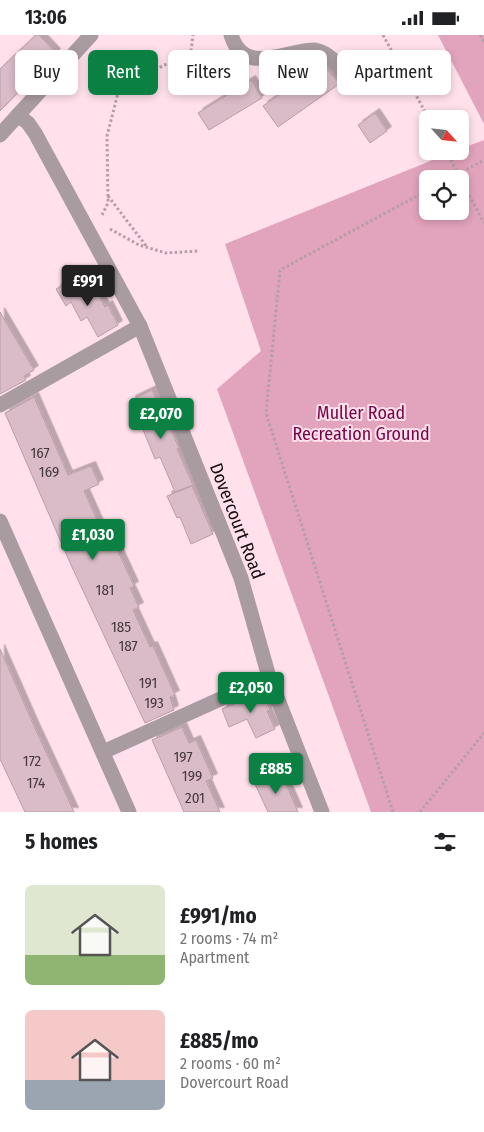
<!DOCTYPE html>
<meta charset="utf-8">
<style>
:root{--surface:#fff;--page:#f2f2f2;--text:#202124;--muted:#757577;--accent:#0b8043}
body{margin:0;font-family:"Fira Sans Condensed",sans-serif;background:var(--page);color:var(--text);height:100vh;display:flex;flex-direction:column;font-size:19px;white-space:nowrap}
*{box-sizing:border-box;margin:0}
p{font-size:16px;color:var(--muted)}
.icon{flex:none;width:28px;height:28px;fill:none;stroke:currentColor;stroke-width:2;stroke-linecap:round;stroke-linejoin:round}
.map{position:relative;height:777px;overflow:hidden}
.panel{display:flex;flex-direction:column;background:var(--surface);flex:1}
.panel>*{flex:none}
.banner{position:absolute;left:15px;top:15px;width:455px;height:45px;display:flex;gap:10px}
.needle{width:32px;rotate:117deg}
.buttons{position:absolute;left:419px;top:75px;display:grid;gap:10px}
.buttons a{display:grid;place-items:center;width:50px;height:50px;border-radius:8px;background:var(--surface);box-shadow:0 2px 8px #0003;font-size:25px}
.price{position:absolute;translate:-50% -42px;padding:0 11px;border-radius:5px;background:var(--accent);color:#fff;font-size:16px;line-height:32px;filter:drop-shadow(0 1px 2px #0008)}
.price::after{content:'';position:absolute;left:50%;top:30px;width:15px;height:11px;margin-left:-8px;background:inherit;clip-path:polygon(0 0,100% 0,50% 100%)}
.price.current{background:#222;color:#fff}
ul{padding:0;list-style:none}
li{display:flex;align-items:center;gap:15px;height:125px;padding:0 25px}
li span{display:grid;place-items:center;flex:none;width:140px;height:100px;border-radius:8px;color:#555}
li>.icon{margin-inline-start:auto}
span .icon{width:60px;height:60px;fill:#fffc;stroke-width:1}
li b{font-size:21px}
h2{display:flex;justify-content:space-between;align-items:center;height:60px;padding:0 25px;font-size:21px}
.pill{padding:0 18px;border-radius:8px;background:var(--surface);box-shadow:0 2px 8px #0003;font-size:18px;line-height:45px}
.pill.current{background:var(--accent);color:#fff}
.status{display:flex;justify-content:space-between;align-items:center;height:35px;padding:0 25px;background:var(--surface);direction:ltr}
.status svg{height:14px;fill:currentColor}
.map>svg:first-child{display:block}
.green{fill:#e2a3bc;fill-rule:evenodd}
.building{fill:#d9bcc7;stroke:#ba9da8;filter:url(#shadow)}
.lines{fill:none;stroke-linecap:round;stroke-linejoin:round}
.path{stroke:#b69ea6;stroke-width:3;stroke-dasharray:2.5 2.5;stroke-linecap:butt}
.minor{stroke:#a99ca1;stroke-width:15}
.labels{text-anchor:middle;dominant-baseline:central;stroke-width:4;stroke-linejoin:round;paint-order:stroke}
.number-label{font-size:15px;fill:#48393e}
.park-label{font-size:18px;fill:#760546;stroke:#ffe0eb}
.street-label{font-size:18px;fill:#170d11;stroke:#ffe0eb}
</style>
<div class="status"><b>13:06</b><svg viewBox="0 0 49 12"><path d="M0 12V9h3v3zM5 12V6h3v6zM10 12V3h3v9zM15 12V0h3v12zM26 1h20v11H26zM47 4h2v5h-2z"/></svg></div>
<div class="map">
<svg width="484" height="777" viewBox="0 0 484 777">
<defs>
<filter id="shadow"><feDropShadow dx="4.5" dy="-4.5" stdDeviation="0" flood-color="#0004"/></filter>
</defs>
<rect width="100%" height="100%" fill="#ffe0eb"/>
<g class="green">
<path d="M438,0h46v89z"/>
<path d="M484,105v672h-113l-154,-423 44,-38 -36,-107 230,-93h5v-2zM428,144h32v32h-32z"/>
</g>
<g class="building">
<path d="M36,0h3l17,18 -31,30 1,1 -26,27v-42z"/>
<path d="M323,29l12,15 7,3 -64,45 -15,-21z"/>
<path d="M251,45l11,18 -53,32 -11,-17z"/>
<path d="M375,78l12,18 -17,12 -12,-18z"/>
<path d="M76,243l9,16 10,-6 10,19 3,-2 10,20 -20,12 -11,-20 -6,4 -10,-19 -5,4 -10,-17z"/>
<path d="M0,277l34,58 -10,6 2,4 -26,14z"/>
<path d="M152,355l17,39 1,-1 9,20 -2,1 16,36 -18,7 -15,-35 -5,2 -24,-59z"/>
<path d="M34,362l34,78 23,-9 8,18 -15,7 17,38 3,-2 3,8 3,-1 24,52 -4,2 9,19 -6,3 17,37 3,-1 22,49 -5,2 4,13 -29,13 -74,-158 -66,-152z"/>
<path d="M192,451l21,48 -22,10 -11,-27 -3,1 -10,-22z"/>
<path d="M0,614l34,77 40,86h-49l-25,-53z"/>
<path d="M262,656l8,19 -3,1 8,18 -19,9 -9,-19 -18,8 -7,-18z"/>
<path d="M182,692l7,16 7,-3 17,38 -7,3 14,31h-36l-32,-72z"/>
<path d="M281,738l17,39h-30l-13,-28z"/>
</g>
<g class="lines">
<g class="path">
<path d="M383,0l46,84"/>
<path d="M480,0l4,7"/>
<path d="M191,16l36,19 3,-2"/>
<path d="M191,16l2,-16"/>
<path d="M446,116l38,72"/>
<path d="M449,144l35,-19"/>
<path d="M108,161l39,51"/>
<path d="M102,180l6,-12 -1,-67 12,-47 72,-38"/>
<path d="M110,194l29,16 27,8 33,-2"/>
<path d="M393,777l-127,-399 14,-143 148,-80"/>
<path d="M420,777l64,-79"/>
</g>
<g class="minor">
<path d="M231,0c13,42 54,15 84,15 14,3 21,12 28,23"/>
<path d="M18,80l10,8 7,10 105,193 101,252 28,99 53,135"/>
<path d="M0,100l91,-100"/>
<path d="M0,370l140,-79"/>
<path d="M0,486l129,291"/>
<path d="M103,717l166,-75"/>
</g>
</g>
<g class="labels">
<g class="number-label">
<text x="40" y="418">167</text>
<text x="49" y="437">169</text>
<text x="105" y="555">181</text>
<text x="121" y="592">185</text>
<text x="128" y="611">187</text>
<text x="148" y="648">191</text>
<text x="154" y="668">193</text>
<text x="183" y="722">197</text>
<text x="32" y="726">172</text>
<text x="192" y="741">199</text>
<text x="36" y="748">174</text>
<text x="195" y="763">201</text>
</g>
<g class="park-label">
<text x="361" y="378">Muller Road<tspan x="361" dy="21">Recreation Ground</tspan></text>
</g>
<g class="street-label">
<text transform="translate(237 486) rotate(69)">Dovercourt Road</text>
</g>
</g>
</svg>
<div class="buttons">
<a><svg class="needle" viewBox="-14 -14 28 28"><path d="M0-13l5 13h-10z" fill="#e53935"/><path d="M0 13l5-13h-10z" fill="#757577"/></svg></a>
<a><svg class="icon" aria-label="locate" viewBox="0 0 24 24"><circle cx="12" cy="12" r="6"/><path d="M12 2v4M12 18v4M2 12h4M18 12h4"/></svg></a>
</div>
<b class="price current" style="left:88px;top:272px">£991</b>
<b class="price" style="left:161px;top:405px">£2,070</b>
<b class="price" style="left:93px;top:526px">£1,030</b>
<b class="price" style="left:251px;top:679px">£2,050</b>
<b class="price" style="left:276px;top:760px">£885</b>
<div class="banner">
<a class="pill">Buy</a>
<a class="pill current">Rent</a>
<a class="pill">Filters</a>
<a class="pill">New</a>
<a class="pill">Apartment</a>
</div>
</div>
<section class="panel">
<h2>5 homes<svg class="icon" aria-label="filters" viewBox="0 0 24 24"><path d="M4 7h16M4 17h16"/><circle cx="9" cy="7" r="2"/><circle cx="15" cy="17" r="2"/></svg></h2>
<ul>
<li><span style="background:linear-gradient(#dfe7d0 70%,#8fb573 0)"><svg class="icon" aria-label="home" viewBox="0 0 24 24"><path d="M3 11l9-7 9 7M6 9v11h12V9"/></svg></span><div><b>£991/mo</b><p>2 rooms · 74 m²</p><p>Apartment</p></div></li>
<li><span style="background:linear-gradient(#f6c9c9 70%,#9aa5b1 0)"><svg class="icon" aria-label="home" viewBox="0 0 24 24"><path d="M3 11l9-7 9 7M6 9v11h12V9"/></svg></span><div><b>£885/mo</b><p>2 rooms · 60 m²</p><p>Dovercourt Road</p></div></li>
</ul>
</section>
